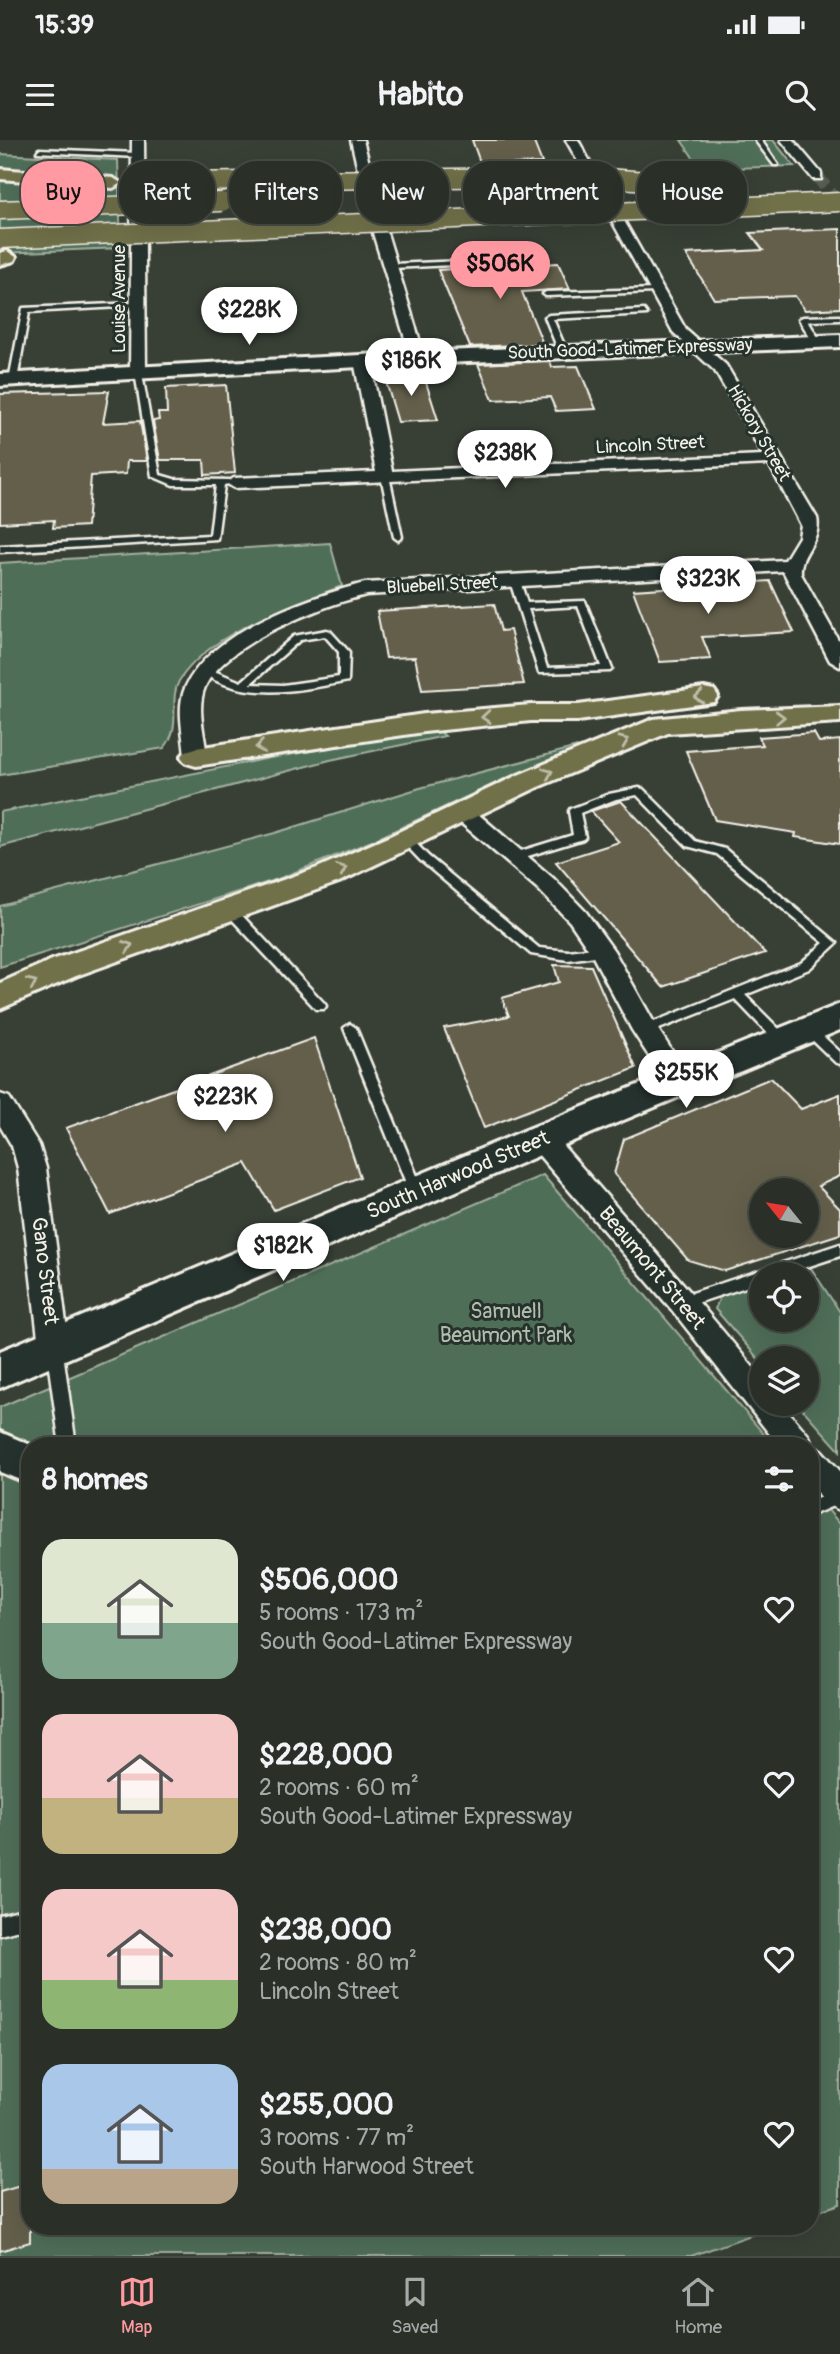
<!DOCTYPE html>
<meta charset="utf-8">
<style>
:root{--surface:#2a3028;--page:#363c34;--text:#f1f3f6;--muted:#a5a9a8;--line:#464b45;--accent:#ff9aa2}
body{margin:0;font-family:Pangolin,sans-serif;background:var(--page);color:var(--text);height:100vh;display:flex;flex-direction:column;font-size:26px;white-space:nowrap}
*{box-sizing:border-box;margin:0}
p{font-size:23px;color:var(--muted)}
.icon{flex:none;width:38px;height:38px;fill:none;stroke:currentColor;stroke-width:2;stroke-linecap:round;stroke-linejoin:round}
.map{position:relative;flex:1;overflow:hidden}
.details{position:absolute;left:21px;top:1297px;width:798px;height:798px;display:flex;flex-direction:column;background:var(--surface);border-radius:28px;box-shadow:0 7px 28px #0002,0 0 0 2px var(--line)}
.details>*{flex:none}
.banner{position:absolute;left:21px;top:21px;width:798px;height:63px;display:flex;gap:14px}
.needle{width:46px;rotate:300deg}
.controls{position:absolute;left:749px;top:1038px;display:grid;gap:14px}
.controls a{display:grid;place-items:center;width:70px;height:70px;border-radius:50%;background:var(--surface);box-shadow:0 7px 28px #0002,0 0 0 2px var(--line);font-size:35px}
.price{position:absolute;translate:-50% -60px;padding:0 16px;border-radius:24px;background:#fff;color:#222;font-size:23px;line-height:46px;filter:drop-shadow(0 2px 4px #0008)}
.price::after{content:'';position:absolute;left:50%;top:42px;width:21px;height:16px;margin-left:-10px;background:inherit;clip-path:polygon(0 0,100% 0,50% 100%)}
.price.selected{background:var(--accent);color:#111}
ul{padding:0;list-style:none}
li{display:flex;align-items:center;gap:21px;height:175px;padding:0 21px}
li span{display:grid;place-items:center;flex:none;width:196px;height:140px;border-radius:21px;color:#555}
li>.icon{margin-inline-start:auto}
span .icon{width:84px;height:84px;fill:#fffc;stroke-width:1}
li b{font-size:30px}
h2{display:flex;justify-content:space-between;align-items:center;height:84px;padding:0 21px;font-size:30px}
.pill{padding:0 24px;border-radius:28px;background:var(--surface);box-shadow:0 7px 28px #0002,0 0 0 2px var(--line);font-size:24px;line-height:63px}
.pill.selected{background:var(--accent);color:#111}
.status{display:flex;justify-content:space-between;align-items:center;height:49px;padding:0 35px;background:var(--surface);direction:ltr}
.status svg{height:19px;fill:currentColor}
header{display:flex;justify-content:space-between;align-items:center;height:91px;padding:0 21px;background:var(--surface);font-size:32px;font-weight:800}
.tab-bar{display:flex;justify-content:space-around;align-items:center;height:98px;border-top:2px solid var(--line);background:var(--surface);font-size:19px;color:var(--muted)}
.tab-bar a{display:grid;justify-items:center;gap:4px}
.tab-bar .selected{color:var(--accent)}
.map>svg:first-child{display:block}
.green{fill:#4f6e58;stroke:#a2b0a0;stroke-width:2}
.building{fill:#635e4b;stroke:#f4f1e8;stroke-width:2;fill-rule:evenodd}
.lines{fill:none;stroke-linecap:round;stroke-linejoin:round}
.minor-tunnel{stroke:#545b51;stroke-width:13;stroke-dasharray:13 7;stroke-linecap:butt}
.service-casing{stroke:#f4f1e8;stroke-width:5}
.minor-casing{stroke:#f4f1e8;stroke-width:5}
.secondary-casing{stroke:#f4f1e8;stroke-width:6}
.primary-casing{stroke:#f4f1e8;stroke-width:6}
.motorway-casing{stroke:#f4f1e8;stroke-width:6}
.service{fill:#26332d;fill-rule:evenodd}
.minor{fill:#26332d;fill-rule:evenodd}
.secondary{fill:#26332d;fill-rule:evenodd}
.primary{fill:#70704a;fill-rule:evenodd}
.motorway{fill:#70704a;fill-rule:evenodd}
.motorway-bridge-casing{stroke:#f4f1e8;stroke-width:21;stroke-linecap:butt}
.motorway-bridge{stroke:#70704a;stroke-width:18}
.oneway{stroke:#bfbda9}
.labels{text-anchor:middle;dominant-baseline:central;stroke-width:6;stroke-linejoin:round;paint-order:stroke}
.far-street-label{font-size:18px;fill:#f4f1e8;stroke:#26332d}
.street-label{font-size:21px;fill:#f4f1e8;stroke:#26332d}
.park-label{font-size:21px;fill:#b2bdae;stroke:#26332d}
</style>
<div class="status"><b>15:39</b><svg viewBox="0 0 49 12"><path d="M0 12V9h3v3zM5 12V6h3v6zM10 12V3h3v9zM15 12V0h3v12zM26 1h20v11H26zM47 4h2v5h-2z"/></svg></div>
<header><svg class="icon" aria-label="menu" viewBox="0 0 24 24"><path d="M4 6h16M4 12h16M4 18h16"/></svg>Habito<svg class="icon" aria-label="search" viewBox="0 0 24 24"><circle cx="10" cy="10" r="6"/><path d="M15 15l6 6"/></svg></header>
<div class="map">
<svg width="840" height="2116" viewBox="0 0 840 2116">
<rect width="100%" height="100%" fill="#384036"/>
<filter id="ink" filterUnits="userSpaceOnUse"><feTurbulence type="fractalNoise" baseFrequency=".0143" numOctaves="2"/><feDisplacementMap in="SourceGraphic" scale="14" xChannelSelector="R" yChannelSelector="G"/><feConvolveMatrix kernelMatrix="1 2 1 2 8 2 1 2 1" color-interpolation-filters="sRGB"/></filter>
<g filter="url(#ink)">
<g class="green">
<path d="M681,0h92l21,26 -93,3z"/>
<path d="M0,14l118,6 3,88 -121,5z"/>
<path d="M330,403l12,43c-51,20 -132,46 -163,95 -11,19 4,45 -15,67l-164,27v-212z"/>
<path d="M438,590l7,6 -115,24 -330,87v-35l270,-54z"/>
<path d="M577,607l5,3 -75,28 -135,63 -94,38 -278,88v-61l275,-73 145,-45z"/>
<path d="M543,1035l230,270 -743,1v780h747l-86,30h-691v-849z"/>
<path d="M809,1125l31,47v139l-42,-47h9v-46h-46v4l-46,-53 6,-15 40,-13v39h46v-46h-25z"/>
<path d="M810,1349l30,35v680l-30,10z"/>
</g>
<g class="building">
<path d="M472,0h61l9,23 -61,2z"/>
<path d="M840,89v79l-35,2 -10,-14 -81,3 -28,-45 77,-4 -13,-17z"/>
<path d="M558,123l12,26 -48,3 21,52 -73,3 -32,-77z"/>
<path d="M550,221l2,6 26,-1 18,43 -40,2 -6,-14 -57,3 -15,-36z"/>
<path d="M423,233l15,47 -40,2 -14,-47z"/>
<path d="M226,245l9,88 -30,2 -1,-15h-44l-7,-39 6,-1 -1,-7h9l-1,-25z"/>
<path d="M109,251l-6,32 37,-2 7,40h-20l-1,13 -35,2 -4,50 -34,2 1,-8 -54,3v-129z"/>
<path d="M770,441l24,51 -92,5 9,22 -51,3 -27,-72z"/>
<path d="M494,464l7,27 9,-1 14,54 -102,6 -7,-33 -29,1 -9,-47z"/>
<path d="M814,593l5,9 21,-2v104l-45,-7 1,-4 -81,-13 -29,-69 77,-6 -4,-8z"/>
<path d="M621,661l144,152 -102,34 -107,-125 63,-20 -28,-31z"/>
<path d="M554,825l37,1 45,102 -152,60 -40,-100 65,-12 -7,-18 57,-16z"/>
<path d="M314,898l46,139 -86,33 -28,-47 -136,51 -44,-86z"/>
<path d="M771,938l30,31 39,-15v82l-22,10 22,23v25l-115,37 -37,-11 -74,-86 10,-35zM761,1050h46v46h-46z"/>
<path d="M30,2043v59l-30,9v-59z"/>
</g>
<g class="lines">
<g class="minor-tunnel">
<path d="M589,31l28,48"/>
<path d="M817,36l23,29"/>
</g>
<g class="service-casing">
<g id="service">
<path d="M755,0h6l17,25h-4z"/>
<path d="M39,9l98,4 3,2 -3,2 -100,-5z"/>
<path d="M510,119l2,3 -120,6 -3,-2 3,-2z"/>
<path d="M658,149l-2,3 -110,4 -3,-2 3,-2z"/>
<path d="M136,163l2,3 -109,6 -12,68 -4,2 -4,-2 14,-72z"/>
<path d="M644,170l3,4 -94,5 14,33 -4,2 -4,-2 -14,-35 4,-2z"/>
<path d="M840,176v4l-32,1 13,21 -4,2h-3l-15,-25 4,-2z"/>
<path d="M135,232l7,2 18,101 14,4 55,1 4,3 -9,2 -7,54 -217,13v-6l210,-11 6,-50h-43l-21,-9z"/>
<path d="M385,333l4,3 13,61 -4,3 -4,-3 -13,-61z"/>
<path d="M512,439l8,2 7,22 58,-2 27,68 -2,2 -71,2 -29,-92zM578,466l23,60 -54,2 -19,-59z"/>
<path d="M327,490l3,1 19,21 -1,29c-47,10 -107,21 -148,-10l9,-2 32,13 53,-46zM325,496l14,16v25l-56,8 -33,-1 50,-44z"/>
<path d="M639,648l4,1 52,52 30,8 112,94 -28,26 -64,26 43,43 1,3 -1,3h-10l-43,-45 -86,34h-8l-2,-3 2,-3 160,-64 23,-20 -107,-89 -30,-8 -50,-51 -21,4 -36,14 5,24 -2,2 -68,21 -6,-4 2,-2 62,-19 -4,-24 1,-2 39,-15z"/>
<path d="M407,697l4,1 17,18 111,92 29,3 34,-4 6,4 -6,4 -34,5 -37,-6 -111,-94 -19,-20z"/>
<path d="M231,767l4,1 89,95 2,3 -2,3h-8l-89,-95 -2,-3z"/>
<path d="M350,884l6,4 68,165 -2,4h-10l-2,-4 -66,-165z"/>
<path d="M808,885l4,1 28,26v12l-5,-2 -31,-30 -2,-3 2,-3z"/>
<path d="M840,1104v12l-55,18h-24v8l-79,26 -5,-2 -2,-4 2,-4z"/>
<path d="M54,1200l5,2 3,4 14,100h-16l-14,-100 3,-4z"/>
<path d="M840,1348v15l-30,13v-15z"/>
<path d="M30,1767v20l-30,8v-20z"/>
</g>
</g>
<g class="minor-casing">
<g id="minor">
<path d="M132,0h12l2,234 -8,5 -8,-5z"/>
<path d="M351,0h12l24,93 38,125 -2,3h-10l-2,-3 -38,-125z"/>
<path d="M566,0h12l17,31 -2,3h-8z"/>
<path d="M781,0h12l28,33v6h-8z"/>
<path d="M617,75l6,4 63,111 40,35 91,153c5,23 -18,35 -16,56l39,69v24l-10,-6 -47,-90 -417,24c-45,11 -141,48 -161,92 -9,21 0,49 2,70l-4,4h-14l-4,-4c-1,-21 -9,-49 0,-69 25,-57 124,-91 180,-105l420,-23 14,-23 2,-12 -32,-61 -535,24 -8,-5 8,-5 142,-6 -22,-111 8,-5 8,5 22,110 371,-16 -48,-84 -42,-39 -62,-113z"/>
<path d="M462,665l8,2 84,72 32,33 28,39 42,75 36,56 -4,7 -9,2 -9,-2 -38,-59 -41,-77 -21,-31 -32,-33 -84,-72 -3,-5 3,-5z"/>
<path d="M0,954l9,3 30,48 7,23 23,178 -4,9 -11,4 -11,-4 -4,-9 -21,-178 -6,-22 -12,-20z"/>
<path d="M541,989l10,3 141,162 69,83v27h21l27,32 4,11 8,3 19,21v39l-12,-5 -18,-21v-38h-31l-107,-136 -141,-164 -4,-7 4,-7z"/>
</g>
</g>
<g class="secondary-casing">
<g id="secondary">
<path d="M840,195v12l-422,17 -418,22v-12l418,-22z"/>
<path d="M840,864v26l-286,119 -554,239v-37l528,-222z"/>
<path d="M0,1292l33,14h-3v38l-30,-12z"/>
</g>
</g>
<g class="primary-casing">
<g id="primary">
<path d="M704,548l10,2 4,6 -4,6 -136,19h-47l-107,11 -228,34 -10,-3 -5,-6 5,-6 10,-3 228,-34 107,-9h47z"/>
<path d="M840,566v16l-172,11 -130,54 -199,95 -263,94 -76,33v-26l52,-23 265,-92 73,-32 128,-61 135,-56 88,-9z"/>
</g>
</g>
<g class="motorway-casing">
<g id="motorway">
<path d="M0,29l113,9 8,5 -8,5 -113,-9z"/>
<path d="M7,111l9,6 -2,4 -14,4v-12z"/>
</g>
</g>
<use href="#service" class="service"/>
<use href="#minor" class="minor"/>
<use href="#secondary" class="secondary"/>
<use href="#primary" class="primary"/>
<use href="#motorway" class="motorway"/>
<g class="motorway-bridge-casing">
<g id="motorway-bridge">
<path d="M185,42l394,-6 137,10"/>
<path d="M0,70l222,-8"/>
<path d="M0,99l840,-37"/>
</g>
</g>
<use href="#motorway-bridge" class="motorway-bridge"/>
</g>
<defs><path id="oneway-chevron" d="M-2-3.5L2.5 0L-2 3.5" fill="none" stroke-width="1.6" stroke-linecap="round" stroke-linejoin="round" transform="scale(1.75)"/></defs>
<g class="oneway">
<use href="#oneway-chevron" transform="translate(699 557) rotate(174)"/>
<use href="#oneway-chevron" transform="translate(486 577) rotate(175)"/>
<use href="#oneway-chevron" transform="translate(780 577) rotate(-2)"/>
<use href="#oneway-chevron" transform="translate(624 601) rotate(-22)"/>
<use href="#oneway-chevron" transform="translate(260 607) rotate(171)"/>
<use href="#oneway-chevron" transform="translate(548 633) rotate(-23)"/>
<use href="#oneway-chevron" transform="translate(342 729) rotate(-23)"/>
<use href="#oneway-chevron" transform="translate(128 806) rotate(-19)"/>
<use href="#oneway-chevron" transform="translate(32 843) rotate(-24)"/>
</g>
</g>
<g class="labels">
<g class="far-street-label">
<text transform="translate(119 159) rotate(-90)">Louise Avenue</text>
<text transform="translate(630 209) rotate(-2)">South Good-Latimer Expressway</text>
<text transform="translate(759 293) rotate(60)">Hickory Street</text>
<text transform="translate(650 305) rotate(-3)">Lincoln Street</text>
<text transform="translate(442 445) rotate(-3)">Bluebell Street</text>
</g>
<g class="street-label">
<text transform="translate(458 1035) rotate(-23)">South Harwood Street</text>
<text transform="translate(652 1128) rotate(50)">Beaumont Street</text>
<text transform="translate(45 1131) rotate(83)">Gano Street</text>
</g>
<g class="park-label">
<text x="506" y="1171">Samuell<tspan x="506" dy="24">Beaumont Park</tspan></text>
</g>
</g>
</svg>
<div class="controls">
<a><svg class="needle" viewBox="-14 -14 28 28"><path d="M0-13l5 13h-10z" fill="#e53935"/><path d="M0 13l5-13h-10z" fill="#a5a9a8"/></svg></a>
<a><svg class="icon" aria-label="locate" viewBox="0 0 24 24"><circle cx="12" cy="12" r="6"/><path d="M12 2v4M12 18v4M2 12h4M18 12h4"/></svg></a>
<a><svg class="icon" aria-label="layers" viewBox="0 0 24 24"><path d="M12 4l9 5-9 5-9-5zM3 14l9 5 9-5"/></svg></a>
</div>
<b class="price selected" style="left:500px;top:161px">$506K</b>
<b class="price" style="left:249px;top:207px">$228K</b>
<b class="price" style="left:411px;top:258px">$186K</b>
<b class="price" style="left:505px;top:350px">$238K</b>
<b class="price" style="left:708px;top:476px">$323K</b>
<b class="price" style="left:686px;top:970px">$255K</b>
<b class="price" style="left:225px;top:994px">$223K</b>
<b class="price" style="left:283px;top:1143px">$182K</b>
<div class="banner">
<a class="pill selected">Buy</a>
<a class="pill">Rent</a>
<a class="pill">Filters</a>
<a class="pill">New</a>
<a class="pill">Apartment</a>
<a class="pill">House</a>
</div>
<section class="details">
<h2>8 homes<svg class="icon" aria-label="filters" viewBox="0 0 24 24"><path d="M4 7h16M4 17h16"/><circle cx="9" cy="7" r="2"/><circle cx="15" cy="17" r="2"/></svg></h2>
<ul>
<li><span style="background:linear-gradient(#dfe7d0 60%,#7fa58c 0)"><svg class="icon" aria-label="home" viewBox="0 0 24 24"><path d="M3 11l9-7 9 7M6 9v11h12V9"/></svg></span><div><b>$506,000</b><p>5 rooms · 173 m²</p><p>South Good-Latimer Expressway</p></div><svg class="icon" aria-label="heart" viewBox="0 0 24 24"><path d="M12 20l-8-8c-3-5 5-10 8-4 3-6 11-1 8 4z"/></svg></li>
<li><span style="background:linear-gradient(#f6c9c9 60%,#c2b280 0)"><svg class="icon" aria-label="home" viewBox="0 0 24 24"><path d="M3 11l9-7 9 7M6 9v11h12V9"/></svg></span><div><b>$228,000</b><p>2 rooms · 60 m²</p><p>South Good-Latimer Expressway</p></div><svg class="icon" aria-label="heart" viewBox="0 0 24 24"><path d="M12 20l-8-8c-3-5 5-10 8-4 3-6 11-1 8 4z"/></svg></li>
<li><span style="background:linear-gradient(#f6c9c9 65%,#8fb573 0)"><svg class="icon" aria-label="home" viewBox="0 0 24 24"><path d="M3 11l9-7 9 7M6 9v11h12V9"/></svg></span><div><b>$238,000</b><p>2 rooms · 80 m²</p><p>Lincoln Street</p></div><svg class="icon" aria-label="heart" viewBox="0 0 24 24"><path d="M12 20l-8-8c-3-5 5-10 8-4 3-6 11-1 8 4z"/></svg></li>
<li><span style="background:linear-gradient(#a9c7e8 75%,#b9a48a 0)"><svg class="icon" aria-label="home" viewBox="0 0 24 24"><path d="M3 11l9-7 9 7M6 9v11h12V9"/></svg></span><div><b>$255,000</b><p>3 rooms · 77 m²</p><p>South Harwood Street</p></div><svg class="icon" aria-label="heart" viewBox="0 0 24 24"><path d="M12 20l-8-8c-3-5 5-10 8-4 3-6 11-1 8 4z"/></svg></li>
</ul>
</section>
</div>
<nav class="tab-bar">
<a class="selected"><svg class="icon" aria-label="map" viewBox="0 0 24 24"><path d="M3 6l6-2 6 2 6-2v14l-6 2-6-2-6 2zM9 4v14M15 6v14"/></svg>Map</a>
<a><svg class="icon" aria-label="saved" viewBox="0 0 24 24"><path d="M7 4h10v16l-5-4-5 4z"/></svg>Saved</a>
<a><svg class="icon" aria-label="home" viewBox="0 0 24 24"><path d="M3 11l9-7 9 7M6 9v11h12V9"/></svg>Home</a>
</nav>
